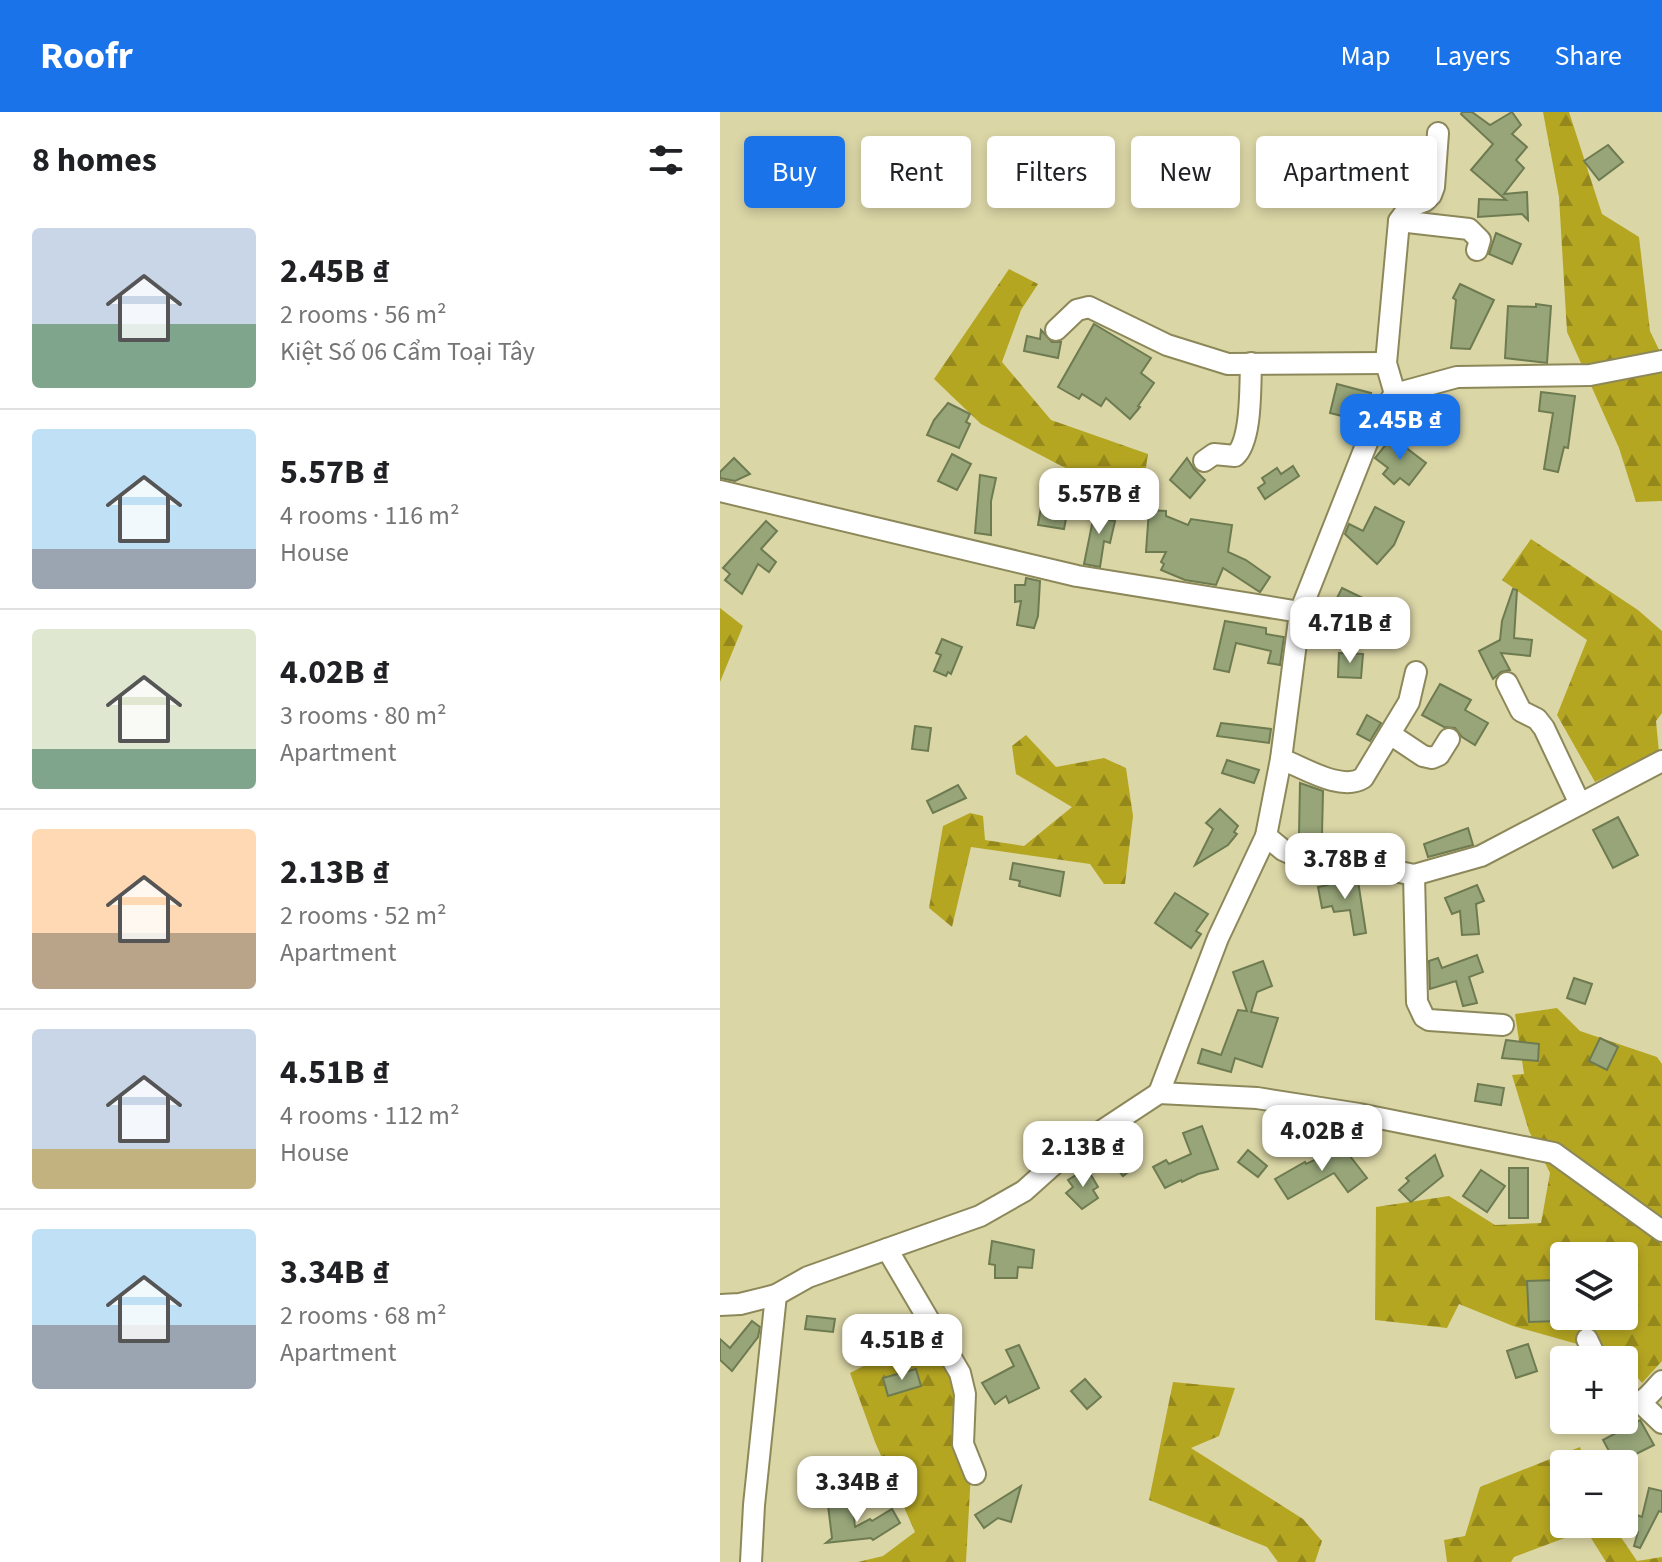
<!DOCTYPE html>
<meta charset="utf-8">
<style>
:root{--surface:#fff;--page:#f6f6f6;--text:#202124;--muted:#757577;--line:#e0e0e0;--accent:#1a73e8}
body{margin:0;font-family:"Source Sans 3",sans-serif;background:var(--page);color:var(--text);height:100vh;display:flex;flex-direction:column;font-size:30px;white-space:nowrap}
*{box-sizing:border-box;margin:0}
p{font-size:26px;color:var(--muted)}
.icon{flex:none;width:44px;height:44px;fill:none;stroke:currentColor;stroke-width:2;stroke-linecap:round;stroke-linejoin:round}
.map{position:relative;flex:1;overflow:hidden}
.details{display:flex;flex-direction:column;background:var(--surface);width:720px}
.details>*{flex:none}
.banner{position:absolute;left:24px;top:24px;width:760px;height:72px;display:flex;gap:16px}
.fabs{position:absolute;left:830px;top:1130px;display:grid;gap:16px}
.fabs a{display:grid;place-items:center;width:88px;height:88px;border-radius:8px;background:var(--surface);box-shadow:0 4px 12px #0003;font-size:40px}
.price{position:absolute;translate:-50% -68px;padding:0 18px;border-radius:16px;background:#fff;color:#222;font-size:26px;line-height:52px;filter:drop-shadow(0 2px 4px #0008)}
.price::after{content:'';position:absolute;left:50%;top:48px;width:24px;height:18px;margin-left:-12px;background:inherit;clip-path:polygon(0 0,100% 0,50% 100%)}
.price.on{background:var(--accent);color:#fff}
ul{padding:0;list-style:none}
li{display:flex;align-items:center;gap:24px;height:200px;padding:0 32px}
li+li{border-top:2px solid var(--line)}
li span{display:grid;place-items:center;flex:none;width:224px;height:160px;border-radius:8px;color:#555}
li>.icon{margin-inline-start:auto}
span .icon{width:96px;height:96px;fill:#fffc;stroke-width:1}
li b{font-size:34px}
h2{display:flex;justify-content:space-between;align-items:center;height:96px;padding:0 32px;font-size:34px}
.chip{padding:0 28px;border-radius:8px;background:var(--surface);box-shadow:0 4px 12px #0003;font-size:28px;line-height:72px}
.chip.on{background:var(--accent);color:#fff}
header{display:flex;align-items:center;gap:48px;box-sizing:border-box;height:112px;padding:0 40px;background:var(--accent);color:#fff}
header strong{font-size:38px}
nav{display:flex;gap:44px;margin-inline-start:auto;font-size:28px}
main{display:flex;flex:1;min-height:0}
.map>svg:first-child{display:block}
.forest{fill:url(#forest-firs);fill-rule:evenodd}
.building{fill:#97a579;stroke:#6e7b51;stroke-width:2}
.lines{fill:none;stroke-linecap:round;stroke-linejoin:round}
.minor-casing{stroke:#8d885a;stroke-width:24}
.minor{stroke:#fff;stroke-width:20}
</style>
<header>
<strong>Roofr</strong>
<nav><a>Map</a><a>Layers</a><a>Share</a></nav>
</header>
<main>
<section class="details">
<h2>8 homes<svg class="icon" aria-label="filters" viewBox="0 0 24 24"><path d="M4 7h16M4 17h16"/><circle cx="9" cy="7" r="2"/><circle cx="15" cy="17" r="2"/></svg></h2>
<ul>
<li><span style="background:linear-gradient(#c9d6e8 60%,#7fa58c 0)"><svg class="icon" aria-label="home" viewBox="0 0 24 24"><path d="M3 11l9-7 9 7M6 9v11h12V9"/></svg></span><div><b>2.45B ₫</b><p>2 rooms · 56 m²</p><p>Kiệt Số 06 Cẩm Toại Tây</p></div></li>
<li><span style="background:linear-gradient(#bfe0f5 75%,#9aa5b1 0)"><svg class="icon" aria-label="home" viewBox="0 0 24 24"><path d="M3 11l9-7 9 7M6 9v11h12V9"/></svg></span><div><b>5.57B ₫</b><p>4 rooms · 116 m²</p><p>House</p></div></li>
<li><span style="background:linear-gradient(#dfe7d0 75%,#7fa58c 0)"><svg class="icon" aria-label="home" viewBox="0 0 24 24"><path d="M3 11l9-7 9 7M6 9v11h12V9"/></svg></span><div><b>4.02B ₫</b><p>3 rooms · 80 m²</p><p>Apartment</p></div></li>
<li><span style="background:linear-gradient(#ffd9b3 65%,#b9a48a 0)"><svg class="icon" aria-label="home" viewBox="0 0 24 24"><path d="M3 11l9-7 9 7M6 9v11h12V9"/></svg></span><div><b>2.13B ₫</b><p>2 rooms · 52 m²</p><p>Apartment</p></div></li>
<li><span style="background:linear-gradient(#c9d6e8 75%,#c2b280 0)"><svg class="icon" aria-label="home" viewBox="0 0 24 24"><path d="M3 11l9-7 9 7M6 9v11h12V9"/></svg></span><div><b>4.51B ₫</b><p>4 rooms · 112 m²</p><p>House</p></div></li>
<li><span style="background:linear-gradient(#bfe0f5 60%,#9aa5b1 0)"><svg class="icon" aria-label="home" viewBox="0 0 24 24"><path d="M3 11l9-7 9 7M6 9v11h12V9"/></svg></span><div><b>3.34B ₫</b><p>2 rooms · 68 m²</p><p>Apartment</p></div></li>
</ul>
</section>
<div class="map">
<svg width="942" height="1450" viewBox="0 0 942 1450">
<defs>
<pattern id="forest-firs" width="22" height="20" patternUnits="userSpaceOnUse" patternTransform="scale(2)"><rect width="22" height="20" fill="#b5a622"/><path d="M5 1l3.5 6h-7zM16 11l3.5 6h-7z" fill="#94881d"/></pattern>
</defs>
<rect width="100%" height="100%" fill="#dbd6a6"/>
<g class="forest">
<path d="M823,0h26l33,102 37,23 11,94 12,25v145l-26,1 -17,-54 -52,-116 -8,-135z"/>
<path d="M289,157l29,15 -17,26 -19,52 49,58 97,34 -8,53 -159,-83 -47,-45z"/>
<path d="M811,427l107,71 24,21v82l-6,8 3,31 -64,30 -38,-67 30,-75 -85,-60z"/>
<path d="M0,496l23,18 -23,56z"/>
<path d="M306,623l30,32 48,-9 22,10 7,48 -8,68h-21l-14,-20 -119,-17 -19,80 -23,-19 14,-82 27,-13 13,3 2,24 39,6 48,-39 -56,-33 -4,-28z"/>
<path d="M837,896l23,23 77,26 5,7v297l-20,22 -22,-27 -107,-30 -54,-22 -12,24 -72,-8 1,-113 73,-11 46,29 46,-2 9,-50 -21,-42 -17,-56 12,-1 -9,-60zM844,1144h60v60h-60z"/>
<path d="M221,1214l30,146 -5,90h-108l25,-6 32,-24 -40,-90 -25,-69z"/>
<path d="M453,1270l62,6 -16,48 -28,12 112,71 19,22 -7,21h-37l-11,-15 -118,-47z"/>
<path d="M860,1335l6,17h-22v60h48l25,37 25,-4v5h-56l-20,-32 -72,27 -3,5h-64l-3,-22 21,-4 15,-49z"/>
</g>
<g class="building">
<path d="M742,0h10l18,13 22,-13 9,13 -9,9 15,13 -11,13 8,8 -20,26 23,-2 1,28 -6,-6 -44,3 1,-18 27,1 -35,-30 22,-26 -32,-30z"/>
<path d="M888,33l15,17 -24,18 -15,-19z"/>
<path d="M776,121l25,11 -9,20 -23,-10z"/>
<path d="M740,172l34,16 -24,49 -19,-1 5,-48 -3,-2z"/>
<path d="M816,192l15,2 -4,57 -42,-5 3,-52 28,1z"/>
<path d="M374,212l57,34 -10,15 13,10 -16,23 2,1 -10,12 -24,-21 -5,8 -19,-12 -3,5 -21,-12z"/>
<path d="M321,218l11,12h9l-3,16 -34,-7 3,-15 13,3z"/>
<path d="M617,272l34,9 -9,28 -32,-8z"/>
<path d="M821,280l34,4 -7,52 -4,-1 -6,25 -14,-3 9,-56 -14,-2z"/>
<path d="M228,291l22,11 -4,8 4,2 -11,24 -32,-13 7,-15z"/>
<path d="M672,325l34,26 -17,22 -9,-7 -6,6 -11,-10 5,-6 -13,-10z"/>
<path d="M232,342l19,10 -14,26 -19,-9z"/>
<path d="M14,346l16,16 -15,7 -15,-3v-6z"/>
<path d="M467,346l7,11 11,11 -15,18 -20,-18z"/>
<path d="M573,354l6,10 -34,23 -7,-11 7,-5 -3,-5 15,-10 4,6z"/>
<path d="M260,363l16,3 -5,23v34l-16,-2z"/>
<path d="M328,364l26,1 -10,52 -26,-4 5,-30 4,1z"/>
<path d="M376,393l15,3 -2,12 6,1 -5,22 -6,-2 -4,26 -16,-3z"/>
<path d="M655,395l29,15 -10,23 -17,19 -32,-30 4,-10 14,7z"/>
<path d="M429,398l17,1v5l22,9 3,-6 41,6 -4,27 18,8 24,17 -10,15 -37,-24 -7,17 -31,-5 -24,-10 3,-6 -3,-2 5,-10h-20z"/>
<path d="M46,409l11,10 -16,18 15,13 -7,10 -11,-8 -16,30 -17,-14 5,-6 -7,-6z"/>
<path d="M306,466l14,3 -2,35 -4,12 -17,-3 4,-24 -6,1v-17h10z"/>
<path d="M622,476l27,13 -6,12 -27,-13z"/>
<path d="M793,477l4,1 -3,48 18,2 -2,16 -29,-3 9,17 -9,2 -8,7 -14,-28 21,-11 2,-19z"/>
<path d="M505,509l41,7v6l18,3 -4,28 -12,-2 3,-12 -35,-8 -7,29 -15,-3z"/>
<path d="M222,527l20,8 -11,27 -3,-2 -2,4 -12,-5 7,-16 -5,-2z"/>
<path d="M619,541l24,1 -2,24 -23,-1z"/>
<path d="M720,572l31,16 -6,10 23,13 -13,22 -13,-8 -7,-9 -11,-1 -22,-12z"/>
<path d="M647,603l14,8 -11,18 -13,-7z"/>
<path d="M501,611l50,6 -2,14 -52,-7z"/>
<path d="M195,614l16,2 -3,23 -16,-2z"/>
<path d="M507,648l32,10 -5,13 -32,-10z"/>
<path d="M580,671l23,8 -1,43h-23z"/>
<path d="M238,673l8,13 -33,15 -6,-12z"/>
<path d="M500,697l18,17 -4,6 3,2 -9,11 -33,20 18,-36 -7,-6z"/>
<path d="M898,705l20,38 -25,13 -20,-38z"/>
<path d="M748,716l5,17 -45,12 -4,-13z"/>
<path d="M293,751l51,9 -4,24 -41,-10 1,-5 -10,-2z"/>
<path d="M607,767l31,2 8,52 -12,2 -4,-25 -16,2 -2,-6 -10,2 -4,-21 10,-2z"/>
<path d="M757,773l7,16 -8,3 3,30 -17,1 -2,-24 -8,3 -7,-16z"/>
<path d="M455,781l33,21 -12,17 5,3 -10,14 -36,-25z"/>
<path d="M757,843l6,17 -14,5 8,26 -14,3 -7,-25 -26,8 -1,-28 9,-3 4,10z"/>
<path d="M543,849l9,25 -15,6 -6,20 27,6 -16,49 -27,-9 -4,14 -33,-9 4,-14 19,6 17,-45 9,1 -14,-39z"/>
<path d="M854,866l18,6 -7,20 -18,-6z"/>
<path d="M880,926l18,9 -11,23 -18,-9z"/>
<path d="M786,928l33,4 -1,17 -36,-3z"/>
<path d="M758,972l26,4 -3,17 -26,-4z"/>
<path d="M482,1014l16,43 -20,5 -16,8 -1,-2 -16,8 -12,-21 13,-7 3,4 22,-10 -8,-21z"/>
<path d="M623,1035l24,31 -19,14 -14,-19 -46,26 -13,-20 30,-17 1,2z"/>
<path d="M403,1038l13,16 -13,10 -13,-16z"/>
<path d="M528,1038l19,16 -9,11 -20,-15z"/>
<path d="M715,1043l8,21 -32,26 -12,-12 10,-9 -3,-3z"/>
<path d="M367,1056l11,19 -5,3 5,8 -16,11 -16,-16 7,-6 -5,-7z"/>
<rect x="789" y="1056" width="19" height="50"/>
<path d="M761,1058l24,16 -18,26 -24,-16z"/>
<path d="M272,1129l42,9 -2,18 -14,-1 -1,11h-22v-13l-6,-1z"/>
<path d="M836,1168l2,41 -29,1 -2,-41z"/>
<path d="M87,1204l28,3 -2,13 -28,-3z"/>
<path d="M32,1209l8,6 -2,10 -26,34 -12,-11v-21l10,9z"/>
<path d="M808,1232l9,27 -21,7 -9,-27z"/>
<path d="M299,1233l20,43 -30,15 -3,-7 -11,8 -13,-21 32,-17 -8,-16z"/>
<path d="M196,1257l5,17 -33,10 -5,-18z"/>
<path d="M365,1267l16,18 -14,12 -16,-18z"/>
<path d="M920,1308l14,25 -38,19 -13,-24z"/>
<path d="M301,1374l-10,36 -13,-4 -14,10 -9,-13z"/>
<path d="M929,1376l13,3v21l-3,-1 -19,37 -6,-2 4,-14 -12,-6 6,-13 10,4z"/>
<path d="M132,1390l3,25 15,-8 2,2 20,-12 8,14 -27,17 -2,-2 -45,5 6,-5 -4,-33z"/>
</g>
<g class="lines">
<g class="minor-casing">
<g id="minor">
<path d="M679,109l70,8 11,11 -3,10"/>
<path d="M336,218l21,-20 12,-3 78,38 61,19 158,-1"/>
<path d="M675,282l-9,-31 13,-142 10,-14 16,-6 6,-6 3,-8 4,-54"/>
<path d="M484,349l10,-7 21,2c17,-15 15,-69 16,-93"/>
<path d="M0,379l357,85 223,36 76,-192 19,-26 62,-17 133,-2 72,-14"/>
<path d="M787,571l14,28 16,8 7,9 36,76"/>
<path d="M670,622l33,22 9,2 7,-3 10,-16"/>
<path d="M561,647c22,8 60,33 82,19l46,-76 7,-30"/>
<path d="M546,724l17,14 36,16 71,4 24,5 67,-19 181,-95"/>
<path d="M694,763l3,127 7,15 5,3 74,5"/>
<path d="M439,981l59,-155 48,-102 15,-77 19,-147"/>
<path d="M167,1137l73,124 5,21 -2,50 12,30"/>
<path d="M0,1193l20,-1 36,-9 32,-18 172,-61 44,-25 38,-34 97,-64 98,5 102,16 195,39 108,78"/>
<path d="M867,1227l10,21"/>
<path d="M904,1289c18,8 26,-8 38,-20"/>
<path d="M921,1291l21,20"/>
<path d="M31,1450l3,-57 22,-210"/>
</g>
</g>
<use href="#minor" class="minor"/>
</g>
</svg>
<div class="fabs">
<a><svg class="icon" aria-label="layers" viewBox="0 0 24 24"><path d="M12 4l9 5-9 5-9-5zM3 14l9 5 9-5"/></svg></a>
<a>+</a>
<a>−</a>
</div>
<b class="price on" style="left:680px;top:350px">2.45B ₫</b>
<b class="price" style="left:379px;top:424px">5.57B ₫</b>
<b class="price" style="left:630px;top:553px">4.71B ₫</b>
<b class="price" style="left:625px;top:789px">3.78B ₫</b>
<b class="price" style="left:602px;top:1061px">4.02B ₫</b>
<b class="price" style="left:363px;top:1077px">2.13B ₫</b>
<b class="price" style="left:182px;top:1270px">4.51B ₫</b>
<b class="price" style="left:137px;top:1412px">3.34B ₫</b>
<div class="banner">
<a class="chip on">Buy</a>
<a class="chip">Rent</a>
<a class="chip">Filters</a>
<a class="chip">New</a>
<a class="chip">Apartment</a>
</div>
</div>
</main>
